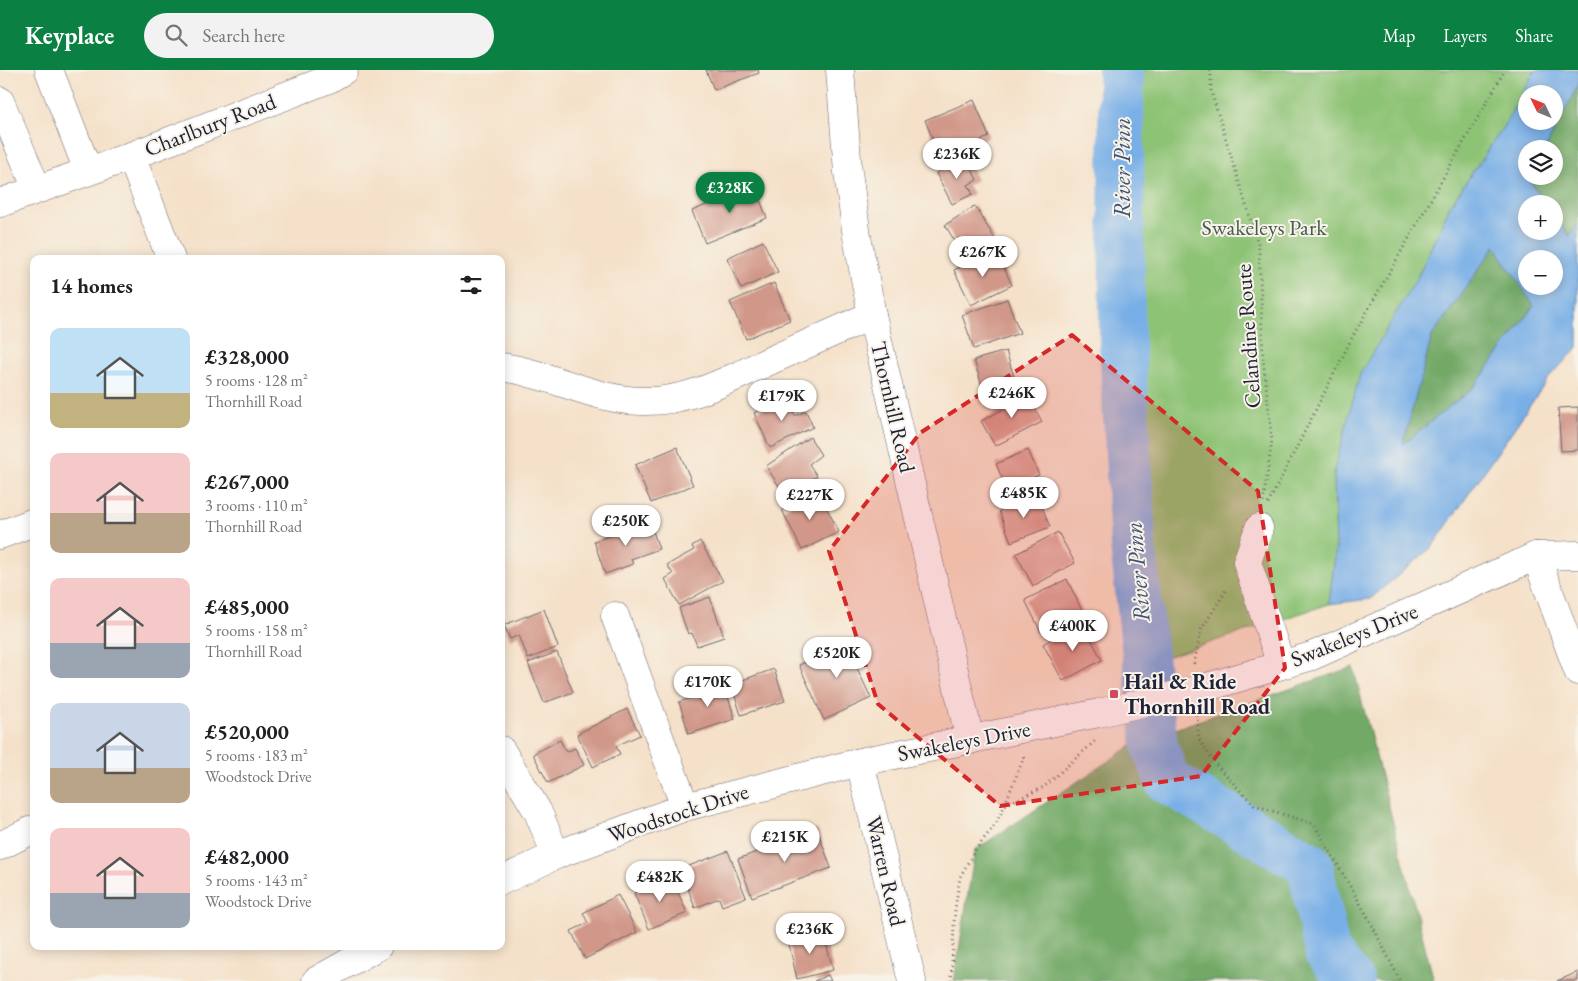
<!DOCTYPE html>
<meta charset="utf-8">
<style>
:root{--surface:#fff;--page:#f2f2f2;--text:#202124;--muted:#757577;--accent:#0b8043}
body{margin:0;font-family:"EB Garamond",serif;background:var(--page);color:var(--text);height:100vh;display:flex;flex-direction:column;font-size:19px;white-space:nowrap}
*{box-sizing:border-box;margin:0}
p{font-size:16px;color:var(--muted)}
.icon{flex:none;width:28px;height:28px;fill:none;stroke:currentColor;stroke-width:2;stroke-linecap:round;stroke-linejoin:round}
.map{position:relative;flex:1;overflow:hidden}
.drawer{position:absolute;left:30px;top:185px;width:475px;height:695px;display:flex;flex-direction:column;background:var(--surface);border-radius:10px;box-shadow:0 2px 12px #0003}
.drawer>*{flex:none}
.needle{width:32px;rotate:313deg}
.tools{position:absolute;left:1518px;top:15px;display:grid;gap:10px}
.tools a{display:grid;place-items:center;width:45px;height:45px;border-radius:50%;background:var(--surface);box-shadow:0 2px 12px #0003;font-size:25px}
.price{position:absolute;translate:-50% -42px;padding:0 11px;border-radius:18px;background:#fff;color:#222;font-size:16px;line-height:32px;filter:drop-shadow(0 1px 2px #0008)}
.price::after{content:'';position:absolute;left:50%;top:30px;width:15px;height:11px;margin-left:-8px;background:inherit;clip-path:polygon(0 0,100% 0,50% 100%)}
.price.active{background:var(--accent);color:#fff}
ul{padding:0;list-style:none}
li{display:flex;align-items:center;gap:15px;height:125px;padding:0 20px}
li span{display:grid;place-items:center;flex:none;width:140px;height:100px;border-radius:10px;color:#555}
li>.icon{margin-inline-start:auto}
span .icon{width:60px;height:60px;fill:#fffc;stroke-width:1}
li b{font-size:21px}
h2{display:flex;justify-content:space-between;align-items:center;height:60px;padding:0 20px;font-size:21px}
header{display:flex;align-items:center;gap:30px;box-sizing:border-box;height:70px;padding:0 25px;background:var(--accent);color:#fff}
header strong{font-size:24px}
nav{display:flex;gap:28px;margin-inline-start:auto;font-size:18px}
.search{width:350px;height:45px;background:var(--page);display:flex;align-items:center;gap:12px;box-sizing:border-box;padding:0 18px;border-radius:28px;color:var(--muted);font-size:19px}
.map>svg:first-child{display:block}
.green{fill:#8dc375;stroke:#587258}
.forest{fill:#72a966;stroke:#4a6650}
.water{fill:#78afe7;stroke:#4d6891;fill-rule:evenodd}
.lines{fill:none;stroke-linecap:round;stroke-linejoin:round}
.river{stroke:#78afe7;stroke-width:46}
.building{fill:#d19889}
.minor-casing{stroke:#6c656d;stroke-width:29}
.path{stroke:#6c656d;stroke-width:3;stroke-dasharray:1 4;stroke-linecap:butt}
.minor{stroke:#fff;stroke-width:28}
.marked{fill:#d62828;fill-opacity:0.2;stroke:#d62828;stroke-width:4;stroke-dasharray:10 6;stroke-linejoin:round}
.poi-dot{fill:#d1495b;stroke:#f7f3e8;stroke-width:2}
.labels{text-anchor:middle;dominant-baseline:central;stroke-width:4;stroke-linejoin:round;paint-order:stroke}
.street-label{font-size:22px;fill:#22223b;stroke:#f7f3e8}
.park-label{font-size:22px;fill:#475a4f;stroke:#f7f3e8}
.poi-label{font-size:22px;font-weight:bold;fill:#22223b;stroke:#f7f3e8;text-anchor:start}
.water-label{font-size:24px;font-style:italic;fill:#405377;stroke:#f7f3e8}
</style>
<header>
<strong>Keyplace</strong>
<div class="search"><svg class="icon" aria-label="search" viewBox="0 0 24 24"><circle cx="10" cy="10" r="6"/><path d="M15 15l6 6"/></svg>Search here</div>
<nav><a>Map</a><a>Layers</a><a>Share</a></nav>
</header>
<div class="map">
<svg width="1578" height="911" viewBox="0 0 1578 911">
<rect width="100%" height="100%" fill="#f7f3e8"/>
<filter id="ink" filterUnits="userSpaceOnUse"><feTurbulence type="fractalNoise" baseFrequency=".02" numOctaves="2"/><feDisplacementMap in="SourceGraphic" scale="10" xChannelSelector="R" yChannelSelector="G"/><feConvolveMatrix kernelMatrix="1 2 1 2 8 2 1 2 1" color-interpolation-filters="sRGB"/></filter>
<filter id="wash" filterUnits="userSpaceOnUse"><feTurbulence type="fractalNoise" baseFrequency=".0096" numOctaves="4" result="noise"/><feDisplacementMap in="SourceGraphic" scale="20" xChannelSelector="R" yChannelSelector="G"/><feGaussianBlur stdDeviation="1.12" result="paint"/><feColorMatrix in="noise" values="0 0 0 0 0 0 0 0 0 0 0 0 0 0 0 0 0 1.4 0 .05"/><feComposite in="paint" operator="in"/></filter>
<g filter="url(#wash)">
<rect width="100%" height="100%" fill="#f5e1c9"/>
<path class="green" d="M1107,0h428l-31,56 -54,80 -31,68 -85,197 2,77 -7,56 -197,64 -28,-486z"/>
<g class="forest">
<path d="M1578,15v140l-9,11 -15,-21v-11h-8l-17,-24 1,-4h24v-27h-9z"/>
<path d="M1495,175l39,61 -60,81 -72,58 30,-109z"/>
<path d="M1353,597l81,314h-480l21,-131 162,-108z"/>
</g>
<path class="water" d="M1535,0h43v15l-33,64h-19v27h4l-1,4 17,24h-20v27h28v-16l15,21 9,-11v123l-27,27 -119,172 -62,52 -41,5 7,-56 -2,-77 26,-97 59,-100 31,-68 54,-80zM1526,24h28v27h-28zM1495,176l39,60 -60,81 -71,57 29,-108zM1526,189h28v27h-28z"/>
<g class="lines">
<path class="river" d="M1121,0l1,272 11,203 22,202 13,34 142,84 17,87 24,29"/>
</g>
<g id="blocks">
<g class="building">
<path d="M706,0h52l1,3 -45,17z"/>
<path d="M974,30l15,37 -44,18 -7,-17 -5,2 -8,-20z"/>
<path d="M966,87l11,23 -9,5 5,9 -21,10 -16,-31z"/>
<path d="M754,115l13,33 -62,25 -13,-32z"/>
<path d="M975,136l20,33 -30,19 -20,-33z"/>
<path d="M763,171l15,31 -37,17 -14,-31z"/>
<path d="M984,185l3,6 11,-6 14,30 -41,20 -17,-35z"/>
<path d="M774,213l16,37 -44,19 -16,-37z"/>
<path d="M1007,229l13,34 -46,16 -12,-34z"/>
<path d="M1006,281l9,29 -32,9 -9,-29z"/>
<path d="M1026,321l16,31 -47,24 -14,-25 27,-14 -3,-5z"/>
<path d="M787,327l8,19 11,-5 7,16 -43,21 -16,-35z"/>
<path d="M1578,337v43l-17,1 -3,-43z"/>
<path d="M810,367l11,18 -12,9 8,12 -31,21 -20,-31z"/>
<path d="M677,377l16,38 -42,18 -16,-38z"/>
<path d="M1028,380l11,25 -33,13 -10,-24z"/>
<path d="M818,421l21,41 -37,18 -20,-40z"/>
<path d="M1038,426l12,31 -39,15 -12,-31z"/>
<path d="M650,452l9,27 -28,10 2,5 -28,10 -11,-33z"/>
<path d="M1058,462l17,31 -42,23 -17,-32z"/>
<path d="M700,471l23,40 -44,24 -14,-26 8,-5 -6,-9 27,-15 -2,-4z"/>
<path d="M1067,509l15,32 -41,21 -16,-32z"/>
<path d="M710,527l14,40 -27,9 -5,-13 -4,1 -9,-26z"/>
<path d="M544,539l14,38 -30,12 -9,-24 -9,4 -6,-14z"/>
<path d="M1082,552l20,38 -39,21 -20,-37z"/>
<path d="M858,568l10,22 -12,6 15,32 -47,22 -25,-55z"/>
<path d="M557,582l16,40 -29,11 -16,-40z"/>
<path d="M774,599l11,32 -44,14 -10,-31z"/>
<path d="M722,608l13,41 -46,15 -10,-32 30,-9 -3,-9z"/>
<path d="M627,639l13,26 -24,11 4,8 -27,13 -16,-33z"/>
<path d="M560,670l6,12 9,-4 9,17 -36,18 -15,-29z"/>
<path d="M817,759l14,39 -79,29 -14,-38z"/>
<path d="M728,781l18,46 -24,9 -3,-8 -24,10 -14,-39z"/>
<path d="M671,806l16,37 -38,16 -15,-36z"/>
<path d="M618,825l19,37 -52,27 -14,-28 17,-8 -5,-10z"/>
<path d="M823,861l10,39 -36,9 -9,-39z"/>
<path d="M1578,902v9h-21z"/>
<path d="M828,905l3,6h-17z"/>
</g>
</g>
</g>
<g filter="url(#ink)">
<use href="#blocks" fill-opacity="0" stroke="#6c656d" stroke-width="1"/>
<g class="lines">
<g class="minor-casing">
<g id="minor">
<path d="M49,0l39,101"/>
<path d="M840,0l8,102 9,65 15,78 98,425"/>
<path d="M0,31l37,88"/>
<path d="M131,86l40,103"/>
<path d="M0,133l131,-47 198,-77 15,-9"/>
<path d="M501,297c48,6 92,33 140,34 45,2 87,-21 126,-39 35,-16 70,-31 105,-47"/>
<path d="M1259,458l-12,34 34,103"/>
<path d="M0,465l34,-13"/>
<path d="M1536,486l42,115"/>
<path d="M615,546l70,191"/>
<path d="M501,680l37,62 18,43"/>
<path d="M860,692l52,219"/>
<path d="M0,776l34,-17"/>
<path d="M501,811l55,-26 129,-48 175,-45 239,-49 98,-23 115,-34 224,-100 42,-1"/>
<path d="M316,911l62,-35"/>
</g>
</g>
<g class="path">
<path d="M1211,0v21l48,156 4,111 9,82 -9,63"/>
<path d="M1268,434l86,-170 151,-264"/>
<path d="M1194,594l7,-34 26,-41"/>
<path d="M1197,645l2,24 16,25 39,41 60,19 55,95 31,62"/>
<path d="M1005,734l20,-50"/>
<path d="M951,911l4,-72 5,-32 15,-27 20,-25 10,-20 39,-18 51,-46"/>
</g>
<use href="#minor" class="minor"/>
</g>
</g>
<path class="marked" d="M1072,265l186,156 27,177 -84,108 -201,30 -122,-102 -49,-153 91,-118z"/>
<rect class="poi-dot" x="1109" y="619" width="10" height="10" rx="2.5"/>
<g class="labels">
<g class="street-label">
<text transform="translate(210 55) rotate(-21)">Charlbury Road</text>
<text transform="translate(1248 266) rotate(-94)">Celandine Route</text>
<text transform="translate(893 337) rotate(77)">Thornhill Road</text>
<text transform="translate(1354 565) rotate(-22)">Swakeleys Drive</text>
<text transform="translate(964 671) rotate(-11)">Swakeleys Drive</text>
<text transform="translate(678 743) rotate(-18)">Woodstock Drive</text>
<text transform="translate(886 801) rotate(77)">Warren Road</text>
</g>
<g class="park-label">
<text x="1264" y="157">Swakeleys Park</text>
</g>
<g class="poi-label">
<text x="1124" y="611">Hail &amp; Ride<tspan x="1124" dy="25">Thornhill Road</tspan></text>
</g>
<g class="water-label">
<text transform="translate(1121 98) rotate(-90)">River Pinn</text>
<text transform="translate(1137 502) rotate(-95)">River Pinn</text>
</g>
</g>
</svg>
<div class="tools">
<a><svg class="needle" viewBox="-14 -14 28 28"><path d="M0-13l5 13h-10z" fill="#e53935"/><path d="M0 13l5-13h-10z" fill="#757577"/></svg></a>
<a><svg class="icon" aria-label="layers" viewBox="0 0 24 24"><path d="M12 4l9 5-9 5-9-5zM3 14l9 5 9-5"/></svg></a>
<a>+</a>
<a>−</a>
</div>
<b class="price" style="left:957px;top:110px">£236K</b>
<b class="price active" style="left:730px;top:144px">£328K</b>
<b class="price" style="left:983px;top:208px">£267K</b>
<b class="price" style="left:1012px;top:349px">£246K</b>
<b class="price" style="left:782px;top:352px">£179K</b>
<b class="price" style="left:1024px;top:449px">£485K</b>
<b class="price" style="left:810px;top:451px">£227K</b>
<b class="price" style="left:626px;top:477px">£250K</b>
<b class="price" style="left:1073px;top:582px">£400K</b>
<b class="price" style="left:837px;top:609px">£520K</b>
<b class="price" style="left:708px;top:638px">£170K</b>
<b class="price" style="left:785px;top:793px">£215K</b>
<b class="price" style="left:660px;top:833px">£482K</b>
<b class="price" style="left:810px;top:885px">£236K</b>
<section class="drawer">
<h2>14 homes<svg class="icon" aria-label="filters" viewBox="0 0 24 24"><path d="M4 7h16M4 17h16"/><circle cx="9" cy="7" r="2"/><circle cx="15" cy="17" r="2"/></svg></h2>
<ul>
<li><span style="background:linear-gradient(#bfe0f5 65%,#c2b280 0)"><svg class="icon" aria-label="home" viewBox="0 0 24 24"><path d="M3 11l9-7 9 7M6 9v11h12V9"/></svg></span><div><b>£328,000</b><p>5 rooms · 128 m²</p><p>Thornhill Road</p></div></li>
<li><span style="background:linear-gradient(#f6c9c9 60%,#b9a48a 0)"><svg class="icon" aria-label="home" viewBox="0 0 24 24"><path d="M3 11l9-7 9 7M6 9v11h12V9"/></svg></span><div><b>£267,000</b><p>3 rooms · 110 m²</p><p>Thornhill Road</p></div></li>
<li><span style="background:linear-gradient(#f6c9c9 65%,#9aa5b1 0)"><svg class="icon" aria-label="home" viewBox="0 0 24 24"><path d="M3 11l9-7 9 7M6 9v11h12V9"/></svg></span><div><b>£485,000</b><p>5 rooms · 158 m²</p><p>Thornhill Road</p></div></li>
<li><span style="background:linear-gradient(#c9d6e8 65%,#b9a48a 0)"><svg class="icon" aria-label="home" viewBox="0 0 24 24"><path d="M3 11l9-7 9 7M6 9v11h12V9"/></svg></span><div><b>£520,000</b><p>5 rooms · 183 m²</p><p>Woodstock Drive</p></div></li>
<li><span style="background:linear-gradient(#f6c9c9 65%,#9aa5b1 0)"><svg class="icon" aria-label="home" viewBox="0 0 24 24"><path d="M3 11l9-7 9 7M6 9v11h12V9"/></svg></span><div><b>£482,000</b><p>5 rooms · 143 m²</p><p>Woodstock Drive</p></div></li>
</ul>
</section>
</div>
